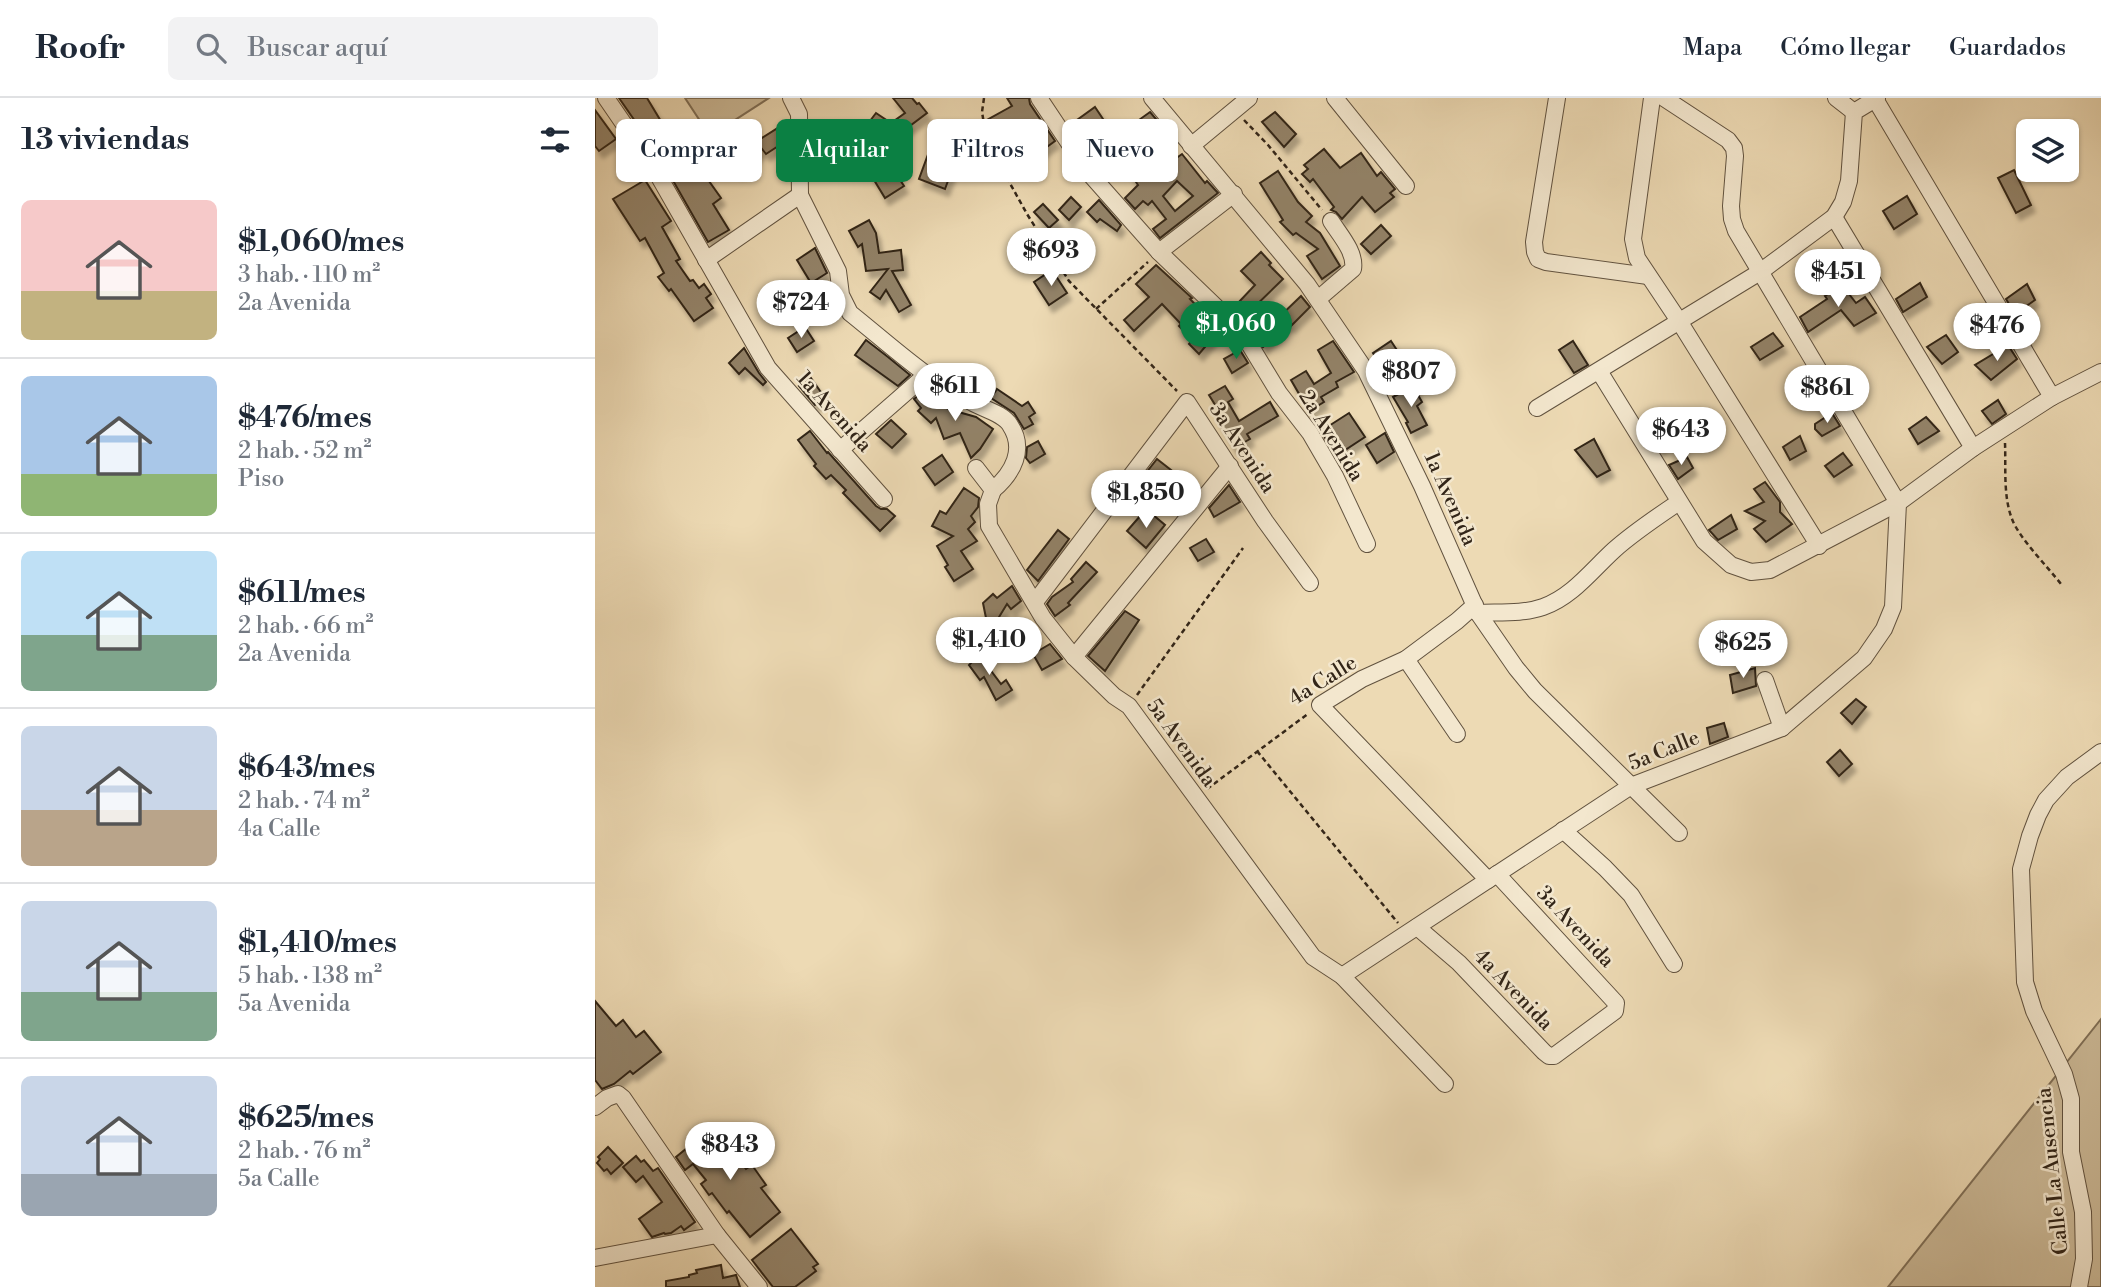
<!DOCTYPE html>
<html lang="es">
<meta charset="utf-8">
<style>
:root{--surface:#fff;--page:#f2f2f3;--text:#1f2937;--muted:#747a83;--line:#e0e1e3;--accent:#0b8043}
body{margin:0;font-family:"Libre Bodoni",serif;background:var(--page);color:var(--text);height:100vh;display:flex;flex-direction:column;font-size:26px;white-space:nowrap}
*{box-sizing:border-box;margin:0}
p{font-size:23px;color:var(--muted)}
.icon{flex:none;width:38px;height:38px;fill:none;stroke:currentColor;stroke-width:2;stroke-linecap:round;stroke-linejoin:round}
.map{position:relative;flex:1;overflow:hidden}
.details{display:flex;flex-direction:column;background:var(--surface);width:595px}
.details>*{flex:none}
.guide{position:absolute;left:21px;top:21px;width:665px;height:63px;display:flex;gap:14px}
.buttons{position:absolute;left:1421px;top:21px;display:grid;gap:14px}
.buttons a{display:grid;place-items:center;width:63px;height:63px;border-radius:10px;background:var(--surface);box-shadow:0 2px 5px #0004;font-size:35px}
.price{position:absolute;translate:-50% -60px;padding:0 16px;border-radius:24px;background:#fff;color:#222;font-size:23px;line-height:46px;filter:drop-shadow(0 2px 4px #0008)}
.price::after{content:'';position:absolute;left:50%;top:42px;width:21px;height:16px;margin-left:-10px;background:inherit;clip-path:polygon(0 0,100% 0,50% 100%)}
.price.active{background:var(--accent);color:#fff}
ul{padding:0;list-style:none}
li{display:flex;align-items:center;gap:21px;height:175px;padding:0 21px}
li+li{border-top:2px solid var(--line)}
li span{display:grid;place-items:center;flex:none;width:196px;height:140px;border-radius:10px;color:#555}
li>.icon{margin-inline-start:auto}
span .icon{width:84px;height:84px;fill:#fffc;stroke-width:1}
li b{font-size:30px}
h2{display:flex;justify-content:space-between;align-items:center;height:84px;padding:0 21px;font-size:30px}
.chip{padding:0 24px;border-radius:10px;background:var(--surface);box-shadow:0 2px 5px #0004;font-size:24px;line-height:63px}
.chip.active{background:var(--accent);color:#fff}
header{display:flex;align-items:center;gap:42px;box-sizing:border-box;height:98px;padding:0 35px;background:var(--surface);border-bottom:2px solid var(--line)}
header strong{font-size:33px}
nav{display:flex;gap:38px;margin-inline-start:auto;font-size:24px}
.search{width:490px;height:63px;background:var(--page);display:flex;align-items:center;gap:18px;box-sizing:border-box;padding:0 24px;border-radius:10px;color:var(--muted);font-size:26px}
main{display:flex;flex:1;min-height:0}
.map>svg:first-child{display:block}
.green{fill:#cdbb99;stroke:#807058;stroke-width:2}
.building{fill:#938369;stroke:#322518;stroke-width:2;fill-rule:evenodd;filter:url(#shadow)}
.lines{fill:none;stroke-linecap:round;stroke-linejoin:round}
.minor-casing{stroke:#61523f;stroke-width:18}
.path{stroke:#322518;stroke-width:2.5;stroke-dasharray:5 3.5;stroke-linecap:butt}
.minor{stroke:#f3e7ce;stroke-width:16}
.labels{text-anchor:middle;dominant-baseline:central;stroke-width:5;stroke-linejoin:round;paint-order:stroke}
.street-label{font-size:21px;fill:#322518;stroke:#f3e7ce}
</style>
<header>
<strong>Roofr</strong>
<div class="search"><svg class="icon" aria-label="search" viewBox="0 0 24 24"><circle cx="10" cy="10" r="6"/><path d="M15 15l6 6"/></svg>Buscar aquí</div>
<nav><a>Mapa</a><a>Cómo llegar</a><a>Guardados</a></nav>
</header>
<main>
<section class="details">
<h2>13 viviendas<svg class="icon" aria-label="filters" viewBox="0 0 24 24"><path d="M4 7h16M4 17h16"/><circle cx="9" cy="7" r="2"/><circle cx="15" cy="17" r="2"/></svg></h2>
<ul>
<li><span style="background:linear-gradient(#f6c9c9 65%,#c2b280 0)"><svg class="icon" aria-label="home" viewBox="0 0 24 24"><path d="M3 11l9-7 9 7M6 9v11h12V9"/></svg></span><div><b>$1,060/mes</b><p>3 hab. · 110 m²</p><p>2a Avenida</p></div></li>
<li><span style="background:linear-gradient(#a9c7e8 70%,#8fb573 0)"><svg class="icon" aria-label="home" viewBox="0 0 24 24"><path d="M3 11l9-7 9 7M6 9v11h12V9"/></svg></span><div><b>$476/mes</b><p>2 hab. · 52 m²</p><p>Piso</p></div></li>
<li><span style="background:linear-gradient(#bfe0f5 60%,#7fa58c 0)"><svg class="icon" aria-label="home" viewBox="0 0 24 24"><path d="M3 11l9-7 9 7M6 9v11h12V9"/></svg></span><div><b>$611/mes</b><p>2 hab. · 66 m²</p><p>2a Avenida</p></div></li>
<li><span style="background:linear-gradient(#c9d6e8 60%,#b9a48a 0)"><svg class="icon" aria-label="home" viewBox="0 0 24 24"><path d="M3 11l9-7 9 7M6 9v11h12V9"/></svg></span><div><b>$643/mes</b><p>2 hab. · 74 m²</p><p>4a Calle</p></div></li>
<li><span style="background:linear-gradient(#c9d6e8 65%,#7fa58c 0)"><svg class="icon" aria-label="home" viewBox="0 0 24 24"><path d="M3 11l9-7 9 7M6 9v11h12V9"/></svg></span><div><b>$1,410/mes</b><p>5 hab. · 138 m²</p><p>5a Avenida</p></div></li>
<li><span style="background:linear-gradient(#c9d6e8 70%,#9aa5b1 0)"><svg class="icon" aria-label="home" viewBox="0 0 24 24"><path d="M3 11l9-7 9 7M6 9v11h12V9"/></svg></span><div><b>$625/mes</b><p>2 hab. · 76 m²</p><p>5a Calle</p></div></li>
</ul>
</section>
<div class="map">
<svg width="1506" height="1189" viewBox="0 0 1506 1189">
<defs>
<filter id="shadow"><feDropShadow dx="4" dy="7" stdDeviation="2" flood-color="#0004"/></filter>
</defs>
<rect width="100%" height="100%" fill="#eddab4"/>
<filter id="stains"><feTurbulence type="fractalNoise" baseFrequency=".00286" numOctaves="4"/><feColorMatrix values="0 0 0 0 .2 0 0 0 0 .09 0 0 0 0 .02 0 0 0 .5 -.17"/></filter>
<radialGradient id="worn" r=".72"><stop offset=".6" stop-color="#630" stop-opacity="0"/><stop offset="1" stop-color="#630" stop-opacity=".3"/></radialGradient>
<g class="green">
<path d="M90,0h84l-59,38z"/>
<path d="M1506,921v268h-213z"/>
</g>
<g class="building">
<path d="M24,0h28l15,25 -18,11z"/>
<path d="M298,0h19l5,6 2,-1 8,10 -29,22 6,7 -26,17 -16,-23 10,-8 -5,-3 9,-12 15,10 14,-10z"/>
<path d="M412,0h22l1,6 25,37 -26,19 -9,-12 4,-3 -15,-21 -15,9 -7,-13 25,-14z"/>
<path d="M500,9l8,12 -25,19 -8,-13z"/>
<path d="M0,12l21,29 -17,12 -4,-5z"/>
<path d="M555,14l17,20 -14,10 15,22 14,-10 23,29 2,-2 11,12 -58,45 -7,-9 13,-10 -14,-18 -4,4 -5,-4 -8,8 -10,-11 13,-13 -22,-33 -6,6 -10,-10zM582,83l16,15 -18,15 -12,-15z"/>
<path d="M680,14l21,22 -12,13 -22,-25z"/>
<path d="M186,28l8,13 -23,15 -4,-5 -23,23 -14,-20 17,-11 4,7z"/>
<path d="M342,32l26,10 -18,49 -26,-10z"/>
<path d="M81,35l13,13 -6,5 18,19 20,28 -8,6 16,26 -21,12 -37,-65 8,-6 -20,-21z"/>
<path d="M729,51l16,19 21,-15 16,23 4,-4 14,17 -5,4 4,4 -19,15 -13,-15 -20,22 -6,-7 -5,-2 3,-3 -21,-28 -3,3 -8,-8 6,-5 -4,-4z"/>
<path d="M294,65l15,23 -19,12 -14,-23z"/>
<path d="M1419,72l17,35 -15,8 -18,-35z"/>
<path d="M683,73l20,31 14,14 -6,6 14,11 20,33 -18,13 -15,-23 11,-7 -22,-16 -3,2 -13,-13 3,-2 -23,-37z"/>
<path d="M50,82l26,41 -9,6 18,32 -4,2 14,20 3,-1 6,8 5,-4 7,10 -5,4 7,10 -19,13 -23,-32 -2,2 -11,-14 6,-4 -19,-35 -5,3 -27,-42z"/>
<path d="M1312,98l10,18 -23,15 -11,-18z"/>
<path d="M476,99l10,10 -12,13 -10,-10z"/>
<path d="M504,102l22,25 -4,6 -17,-12 -3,3 -10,-10z"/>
<path d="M448,106l15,16 -9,8 -15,-16z"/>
<path d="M274,122l7,13 3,20 22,-3 2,20 -11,1 19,34 -12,7 -13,-22 -6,9 -10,-7 18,-23 -22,2 -4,-27 -4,3 -9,-16z"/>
<path d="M786,127l10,11 -20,18 -10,-10z"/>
<path d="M220,150l12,25 -16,10 -14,-23z"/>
<path d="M666,154l10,11 -2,2 14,14 -36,35 -10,-10 18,-19 -14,-14z"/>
<path d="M561,167l36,33 -2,1 20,21 2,-3 10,10 -23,27 -10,-10 3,-4 -13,-14 2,-2 -19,-20 -28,27 -10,-11 25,-23 -13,-13z"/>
<path d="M457,172l15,23 -18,12 -15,-23z"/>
<path d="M1325,185l7,14 -24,15 -7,-13z"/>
<path d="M1432,186l8,16 -20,14 -9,-15z"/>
<path d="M1247,187l14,18 9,-6 11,16 -22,13 -13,-16 -33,22 -8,-15 27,-18 -2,-3z"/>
<path d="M706,198l9,11 -19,19 -3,-3 -25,24 -7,-13 16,-16 3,3z"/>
<path d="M210,229l9,14 -17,11 -9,-14z"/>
<path d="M1178,235l10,13 -23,14 -9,-13z"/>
<path d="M1351,237l12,17 -16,12 -15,-17z"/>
<path d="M271,242l22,17 22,18 -12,11 -43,-31z"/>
<path d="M738,243l21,31 -18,10 2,5 -17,10 3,5 -15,9 -18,-31 15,-9 8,13 17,-11 -13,-23z"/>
<path d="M796,243l15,23 -19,12 -14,-23z"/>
<path d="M978,243l15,24 -14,8 -15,-23z"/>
<path d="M1413,247l9,14 -26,21 -16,-15z"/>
<path d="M149,250l15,25 7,9 -3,3 -18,-17 -6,6 -10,-11z"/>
<path d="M645,252l8,13 -16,10 -8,-14z"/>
<path d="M216,280l14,20 -10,7 -16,-19z"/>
<path d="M630,288l8,13 -5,3 11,19 31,-19 8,14 -31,18 3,5 -16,9 -17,-29 5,-3 -13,-21z"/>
<path d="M818,288l9,16 -5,4 10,19 -16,8 -5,-10 2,-1 -15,-25z"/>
<path d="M402,291l25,17 6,-4 7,11 -6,4 4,7 -9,5 -10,-16 -23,-15z"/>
<path d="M327,295l5,8 7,-6 14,14 28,8 17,12 -13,20 -9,9 -11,-25 -16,6 -8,-21 -5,5 -13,-12 3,-3 -7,-9z"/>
<path d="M1403,302l8,14 -14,10 -10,-13z"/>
<path d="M754,315l16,24 -29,19 -15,-25z"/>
<path d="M1237,315l8,13 -18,10 -7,-7v-5z"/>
<path d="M1084,317l9,15 -29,18 -9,-14z"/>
<path d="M1331,319l13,14 -21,13 -9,-15z"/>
<path d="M296,322l15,14 -14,14 -16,-14z"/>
<path d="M215,333l17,22 1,-1 48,54 5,3h6l8,7 -15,15 -37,-38 3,-3 -15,-15 -5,4 -12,-13 2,-2 -18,-24z"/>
<path d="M790,335l9,19 -17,11 -11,-18z"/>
<path d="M1205,338l6,15 -16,9 -7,-13z"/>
<path d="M999,341l16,31 -13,7 -22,-27z"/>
<path d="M443,343l7,13 -15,9 -4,-5 1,-11z"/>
<path d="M1248,355l9,12 -18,12 -9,-11z"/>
<path d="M347,357l11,17 -18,13 -12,-17z"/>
<path d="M1092,359l6,11 -15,11 -9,-14z"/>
<path d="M562,361l19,15 -16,19 -18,-15z"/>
<path d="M1170,384l15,20v10l12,12 -26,18 -12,-13 11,-8 -20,-10 19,-9 -10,-13z"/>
<path d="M634,387l11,17 -26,15 -5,-9z"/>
<path d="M369,390l15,10 -1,9 -7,9 4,6 -7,7 9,12 -16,10 12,18 -19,12 -9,-14 3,-2 -11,-19 16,-10 -21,-10 8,-15 6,3z"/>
<path d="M557,416l13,11 -19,23 -19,-17 14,-16 6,5z"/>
<path d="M1136,417l6,14 -19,11 -9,-10z"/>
<path d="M463,432l11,9 -31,42 -11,-11z"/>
<path d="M611,441l8,13 -16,9 -8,-13z"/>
<path d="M491,464l11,10 -29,31 2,2 -15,11 -8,-12 5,-7 21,-15 -2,-3z"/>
<path d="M417,488l9,15 -10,8 -4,-5 -11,18 -10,-4 -3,-15 10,-9 4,4z"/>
<path d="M530,513l14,9 -34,51 -17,-15z"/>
<path d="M455,546l12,15 -20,11 -9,-16z"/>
<path d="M382,554l24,32 5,-4 6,10 -16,10 -12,-23 -4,3 -11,-15 5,-5 -2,-4z"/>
<path d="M1160,570l1,18 -23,7 -3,-18z"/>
<path d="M1261,601l10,8 -14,17 -11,-11z"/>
<path d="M1129,625l4,14 -18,7 -3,-16z"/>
<path d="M1245,652l12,14 -13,12 -12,-14z"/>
<path d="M0,903l21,25 7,-6 13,17 8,-6 17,21 -28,22 -3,-3 -16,13 -12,5 -7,-9z"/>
<path d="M118,1029l33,42 6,-4 14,20 -5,3 19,24 -30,25 -21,-26 -2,2 -15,-20 -3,2 -8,-11 5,-4 -13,-16 -8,6 -9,-13z"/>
<path d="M13,1049l15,16 -12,11 -4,-5 -3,2 -7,-8 3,-4 -2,-2z"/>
<path d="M41,1058l5,6 3,-2 9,11 5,-3 37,54 -11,8 -3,-4 -10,7 -6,1 -1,-1 -12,4 -13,-18 23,-17 -19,-26 -7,6 -13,-15z"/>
<path d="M196,1131l27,35 -5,3 3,4 -21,16h-22l-21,-27z"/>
<path d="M126,1167l2,13 13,-3 4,12h-74v-6l23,-4v-2l8,-2 -1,-3z"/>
</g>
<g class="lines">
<g class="minor-casing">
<g id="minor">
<path d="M11,0l48,70 114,200 116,131"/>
<path d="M196,0l8,16 1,81 38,76 3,24 9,18c39,31 78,68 123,90 11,6 31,11 37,22 16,24 3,48 -17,65"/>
<path d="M444,0l50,75 70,79 83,80 37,61 31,40 25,43 32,68"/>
<path d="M557,0l155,186 59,87 56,115 56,127 38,55 19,23 144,142"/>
<path d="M740,0l71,88"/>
<path d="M962,0l-23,144 1,10 3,7 8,3 102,14"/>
<path d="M1057,0l-19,141 4,19 42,63 140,225"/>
<path d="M1069,0l64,42 6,8 1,8 -4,50 1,13 4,12 162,272"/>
<path d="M1241,0l18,14"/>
<path d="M1280,1l177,298"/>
<path d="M596,48l58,-48"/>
<path d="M1239,119l139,231"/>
<path d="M564,154l75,-58"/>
<path d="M111,162l94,-65"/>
<path d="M723,201l35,-30c3,-17 -14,-35 -22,-48"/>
<path d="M1004,273l105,170 27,24 20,7 19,-2 128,-67 75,-55 79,-51 49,-25"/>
<path d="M942,310l223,-136 74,-55 9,-15 6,-21 5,-69 23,-14"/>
<path d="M245,352l87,-76"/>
<path d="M381,370l17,22"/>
<path d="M398,392l-5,14 1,22 54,92 31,39 40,39 15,10 184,251 29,19 103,108"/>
<path d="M440,504l152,-200 78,119 45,62"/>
<path d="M880,507l-18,16 -51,38 -44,20 -42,26 168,175"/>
<path d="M883,515c21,-1 45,1 65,-6 29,-10 49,-37 71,-57 20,-18 43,-33 65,-48"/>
<path d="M479,559l156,-191"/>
<path d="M811,561l51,75"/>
<path d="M1170,582l17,48"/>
<path d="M968,732l42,38 26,27 43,69"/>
<path d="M822,829l42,36 85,89 5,4h5l61,-45 1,-8 -119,-129"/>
<path d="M747,878l289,-190 151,-58 82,-70 20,-29 9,-22 5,-104"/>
<path d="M0,1009l12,-9 11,-4 5,4 94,137 42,52"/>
<path d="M0,1160l122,-23"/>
<path d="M1484,1189l5,-28 -1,-47 -12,-60v-53l-7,-25 -30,-63 -9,-29 -4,-113 9,-33 8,-21 8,-15 21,-23 34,-25"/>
</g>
</g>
<g class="path">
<path d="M389,0l-2,14 5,30 40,72 42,67 108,110"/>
<path d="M649,22l24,25 54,65"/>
<path d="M501,211l52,-47"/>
<path d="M1410,345c1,24 -2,53 7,76 7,19 35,47 49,65"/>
<path d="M542,597l106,-147"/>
<path d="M662,653l141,172"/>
<path d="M612,691l102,-76"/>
</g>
<use href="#minor" class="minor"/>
</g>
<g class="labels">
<g class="street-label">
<text transform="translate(239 314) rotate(48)">1a Avenida</text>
<text transform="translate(736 338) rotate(58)">2a Avenida</text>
<text transform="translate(647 350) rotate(57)">3a Avenida</text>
<text transform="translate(855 401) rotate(66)">1a Avenida</text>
<text transform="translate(728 583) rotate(-32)">4a Calle</text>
<text transform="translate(586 645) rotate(54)">5a Avenida</text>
<text transform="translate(1069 653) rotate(-22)">5a Calle</text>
<text transform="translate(980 829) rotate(47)">3a Avenida</text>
<text transform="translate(918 892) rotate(46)">4a Avenida</text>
<text transform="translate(1458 1073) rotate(-96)">Calle La Ausencia</text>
</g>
</g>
<rect width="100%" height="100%" filter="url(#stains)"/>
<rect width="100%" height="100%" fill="url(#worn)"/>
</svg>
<div class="buttons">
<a><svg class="icon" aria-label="layers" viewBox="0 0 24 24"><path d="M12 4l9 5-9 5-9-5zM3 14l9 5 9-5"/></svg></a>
</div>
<b class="price" style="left:456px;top:190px">$693</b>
<b class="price" style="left:1243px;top:211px">$451</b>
<b class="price" style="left:206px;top:242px">$724</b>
<b class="price active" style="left:641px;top:263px">$1,060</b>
<b class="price" style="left:1402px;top:265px">$476</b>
<b class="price" style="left:816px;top:311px">$807</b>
<b class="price" style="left:360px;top:325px">$611</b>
<b class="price" style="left:1232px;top:327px">$861</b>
<b class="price" style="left:1086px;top:369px">$643</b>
<b class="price" style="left:551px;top:432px">$1,850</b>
<b class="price" style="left:394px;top:579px">$1,410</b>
<b class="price" style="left:1148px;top:582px">$625</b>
<b class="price" style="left:135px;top:1084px">$843</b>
<div class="guide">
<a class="chip">Comprar</a>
<a class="chip active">Alquilar</a>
<a class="chip">Filtros</a>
<a class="chip">Nuevo</a>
</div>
</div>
</main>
